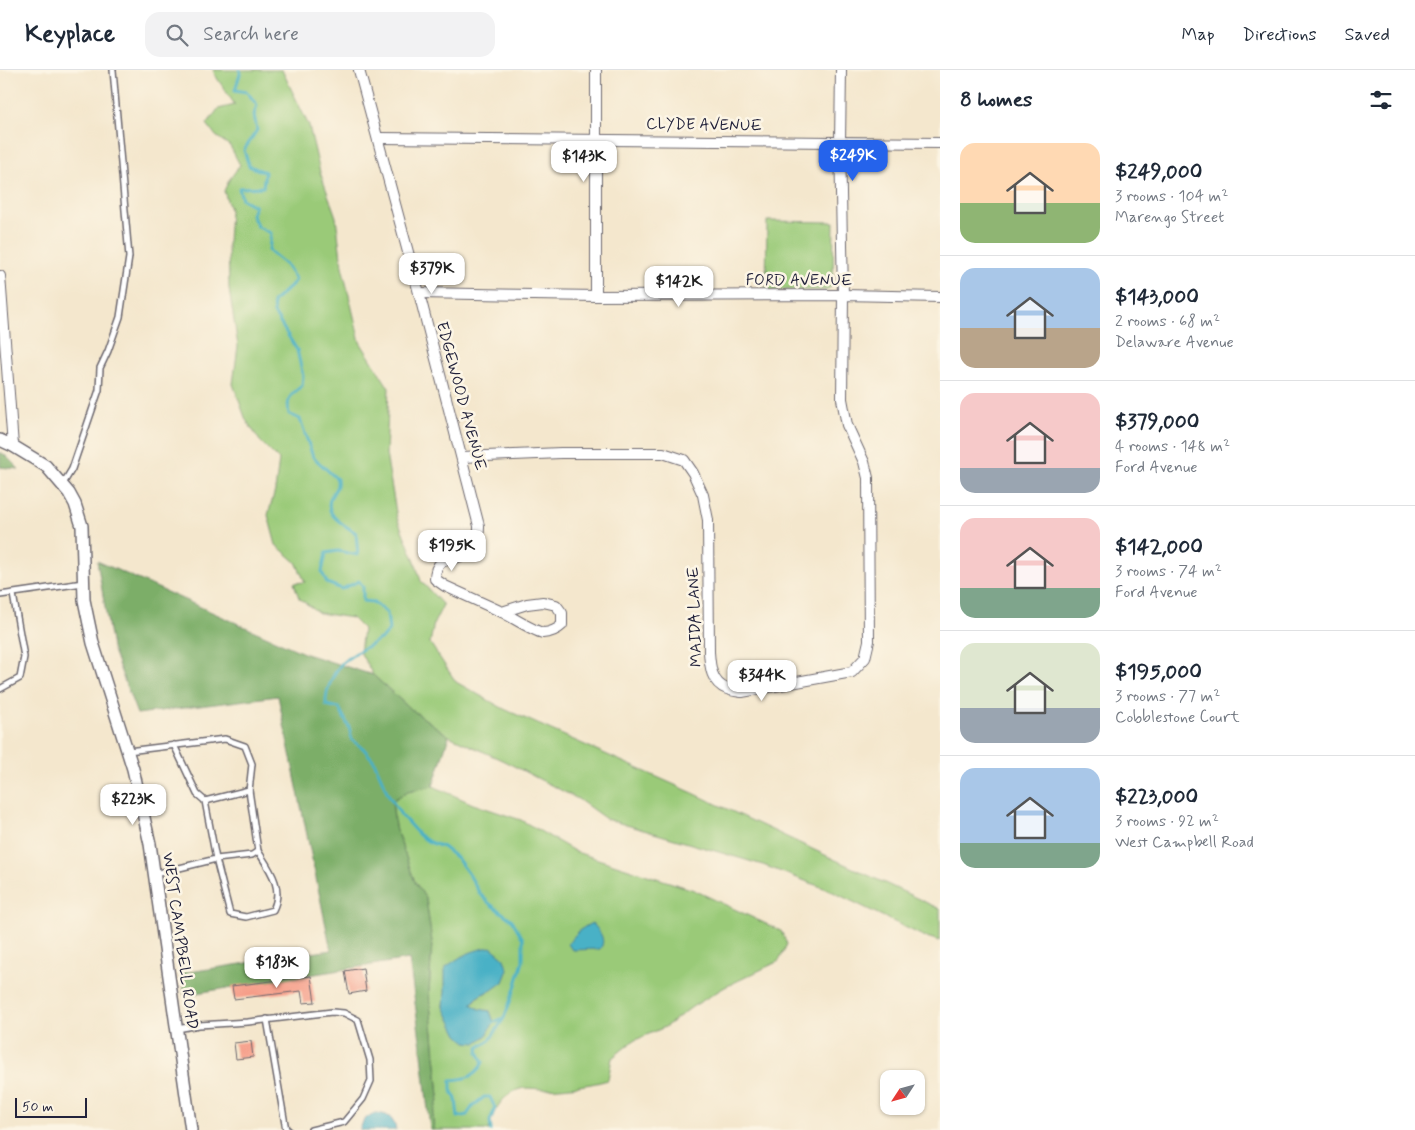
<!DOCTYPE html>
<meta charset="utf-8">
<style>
:root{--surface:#fff;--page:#f2f2f3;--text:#1f2937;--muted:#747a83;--line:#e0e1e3;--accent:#2563eb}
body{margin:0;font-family:Mynerve,sans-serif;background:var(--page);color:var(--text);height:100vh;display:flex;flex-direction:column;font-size:19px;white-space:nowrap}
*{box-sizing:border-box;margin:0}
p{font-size:16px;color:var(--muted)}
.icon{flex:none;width:28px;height:28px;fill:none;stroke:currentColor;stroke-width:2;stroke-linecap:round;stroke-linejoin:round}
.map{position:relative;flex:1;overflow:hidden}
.details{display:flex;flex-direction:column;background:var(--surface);width:475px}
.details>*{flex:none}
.needle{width:32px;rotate:234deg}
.controls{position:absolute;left:880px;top:1000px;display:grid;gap:10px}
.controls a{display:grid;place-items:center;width:45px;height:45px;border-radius:10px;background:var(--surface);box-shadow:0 1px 4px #0004;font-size:25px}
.scale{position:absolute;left:15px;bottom:12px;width:72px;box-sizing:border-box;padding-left:5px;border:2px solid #22223b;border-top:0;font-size:14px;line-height:18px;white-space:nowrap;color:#22223b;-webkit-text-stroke:4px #fcf5e5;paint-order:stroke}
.price{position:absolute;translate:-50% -42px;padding:0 11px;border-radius:10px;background:#fff;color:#222;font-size:16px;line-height:32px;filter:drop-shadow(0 1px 2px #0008)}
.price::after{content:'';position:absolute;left:50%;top:30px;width:15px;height:11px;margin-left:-8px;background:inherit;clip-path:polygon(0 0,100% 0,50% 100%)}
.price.active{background:var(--accent);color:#fff}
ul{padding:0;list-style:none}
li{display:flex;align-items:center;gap:15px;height:125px;padding:0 20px}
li+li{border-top:1px solid var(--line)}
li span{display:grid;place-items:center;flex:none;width:140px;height:100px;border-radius:15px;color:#555}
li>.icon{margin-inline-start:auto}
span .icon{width:60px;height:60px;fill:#fffc;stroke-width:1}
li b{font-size:21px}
h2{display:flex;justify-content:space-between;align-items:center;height:60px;padding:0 20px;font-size:21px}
header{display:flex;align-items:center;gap:30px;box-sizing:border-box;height:70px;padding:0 25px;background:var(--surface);border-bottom:1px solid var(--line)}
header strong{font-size:24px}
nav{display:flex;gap:28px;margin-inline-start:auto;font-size:18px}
.search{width:350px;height:45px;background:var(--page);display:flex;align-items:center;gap:12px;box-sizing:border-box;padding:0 18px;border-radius:15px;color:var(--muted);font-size:19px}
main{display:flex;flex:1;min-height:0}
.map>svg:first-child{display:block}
.green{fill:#9aca78;stroke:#5e765a;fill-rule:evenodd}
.forest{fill:#7bae68;stroke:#4e6852}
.water{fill:#48b1c6;stroke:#356a80}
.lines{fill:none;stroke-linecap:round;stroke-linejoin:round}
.stream{stroke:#48b1c6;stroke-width:3}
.building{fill:#f69e89}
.service-casing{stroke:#6c676e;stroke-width:8}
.minor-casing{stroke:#6c676e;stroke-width:12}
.tertiary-casing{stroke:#6c676e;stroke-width:14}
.service{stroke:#fff;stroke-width:5}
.minor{stroke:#fff;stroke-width:10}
.tertiary{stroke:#fff;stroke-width:11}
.labels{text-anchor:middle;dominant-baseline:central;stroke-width:5;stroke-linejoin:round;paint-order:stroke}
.street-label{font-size:16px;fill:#22223b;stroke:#fcf5e5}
</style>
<header>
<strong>Keyplace</strong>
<div class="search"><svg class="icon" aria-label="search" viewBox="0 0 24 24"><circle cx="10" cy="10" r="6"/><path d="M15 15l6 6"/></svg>Search here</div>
<nav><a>Map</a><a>Directions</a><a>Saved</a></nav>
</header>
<main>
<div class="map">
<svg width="940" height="1060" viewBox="0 0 940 1060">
<rect width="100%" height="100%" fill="#fcf5e5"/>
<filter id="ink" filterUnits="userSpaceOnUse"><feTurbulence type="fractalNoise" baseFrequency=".02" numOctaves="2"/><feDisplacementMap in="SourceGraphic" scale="10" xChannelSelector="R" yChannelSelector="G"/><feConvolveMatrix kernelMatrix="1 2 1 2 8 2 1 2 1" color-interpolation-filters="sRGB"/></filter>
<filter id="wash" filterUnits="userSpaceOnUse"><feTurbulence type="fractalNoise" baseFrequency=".0096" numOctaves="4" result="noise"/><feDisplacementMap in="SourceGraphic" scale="20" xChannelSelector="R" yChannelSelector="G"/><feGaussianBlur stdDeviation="1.12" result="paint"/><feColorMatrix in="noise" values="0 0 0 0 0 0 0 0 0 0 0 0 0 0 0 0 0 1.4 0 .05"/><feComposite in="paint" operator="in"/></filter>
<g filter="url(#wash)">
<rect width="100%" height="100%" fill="#f4e7cd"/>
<g class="green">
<path d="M213,0h69l27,56 11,46 16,45 6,49 18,76 29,46 -3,66 11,64 17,41 7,22 22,24 -9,18 -4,20 26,39 48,27 189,84 247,116v32l-17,-5 -94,-46 -66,-25 -157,-46 -28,-20 -74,-38 -55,-25 -41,-29 -35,-32 -13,-23 3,-23 -11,-11 -33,-5 -20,-15 -5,-15 11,-1 -9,-20 -20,-17 -8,-30 7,-24 4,-31 -19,-19 -14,-21 -13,-36 5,-38 -9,-57 -1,-46 2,-33 -6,-19 5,-11 11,-15 -10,-19 -14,-10 -9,-12 11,-15 17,-4 -20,-30z"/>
<path d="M767,151l67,1 -1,63 -7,5h-60z"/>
<path d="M433,716l40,18 48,16 55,32 118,38 87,41 6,13 -8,17 -54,26 -33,20 -27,20 -32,14 -21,17 -4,22c-21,6 -43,8 -65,9 -7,0 -17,-2 -23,0 -17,5 -29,24 -31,41h-55l-1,-14 6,-20 -10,-103 3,-51 -6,-43 -11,-17 -20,-55 -3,-27 16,-9zM492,920l-12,5 -9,10 8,5 11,1 -46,-4 1,-15z"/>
</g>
<g class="forest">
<path d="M0,382l5,3 14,14 -19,-2z"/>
<path d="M97,491l209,93 67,21 35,32 41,29 -16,50 -25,5 -16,10 3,26 20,55 11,17 6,43 -3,51 10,103 -6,20 1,14h-4l-8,-76 -13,-95 -225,36 -1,-22 148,-23 -53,-254 -141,18 -25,-66z"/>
</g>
<g class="water">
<path d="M592,853c7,7 15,17 8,26l-28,1 -4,-6c7,-10 13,-16 24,-21z"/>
<path d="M491,877l12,10 5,12 -5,13 -11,8 -12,5 -9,9 8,5 11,2 4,11 -7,13 -11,8 -10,-1 -8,-7 -14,-28 1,-15v-24c15,-12 27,-18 46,-21z"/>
<path d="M375,1043c12,0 19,5 21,17h-36c2,-9 6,-13 15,-17z"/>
</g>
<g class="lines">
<g class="stream">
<path d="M240,0v4l-5,16 12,2 10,13 -3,10 3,15 -13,20 5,16 16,6 -2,15 -24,1 3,11 13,7 -3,9 6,12 13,6 -2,18 17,14 10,15c-7,9 -15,14 -23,22l1,11 23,37 6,26 -1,10c-12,9 -16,13 -13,28l11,5 13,38 24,22c1,10 -2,9 -6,18 -8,18 12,27 25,36l2,22 -20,-4 -12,2 -4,19 5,11 15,6 17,-8 4,6v14l10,1 14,11 2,17 -4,6c-9,6 -37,20 -44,28 -8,10 -16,27 -15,41l13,3 10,19 3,13 11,8 11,13 14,33 13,21 18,20 10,7 14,5 14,11 13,18 10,18 10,10 22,16 11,19v22l-9,30 -10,27 -14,22 -11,7 -1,5 5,10c-7,15 -17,17 -32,18v10l5,9 2,18 9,-2 6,-9 11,-9h6l5,11 -5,13 1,9"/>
<path d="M490,954l13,-6"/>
</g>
</g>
<g id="blocks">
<g class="building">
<path d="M363,898l3,23 -17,3 -4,-23z"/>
<path d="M311,906l4,26 -12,1 -2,-12 -67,8 -2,-13z"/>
<path d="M251,971l2,16 -17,2 -2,-16z"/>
</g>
</g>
</g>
<g filter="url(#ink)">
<use href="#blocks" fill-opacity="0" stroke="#6c676e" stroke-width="1"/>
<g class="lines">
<g class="service-casing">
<g id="service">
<path d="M63,414l9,-15 27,-79 1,-22 8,-17 12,-34 9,-60 -16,-187"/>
<path d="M0,525l83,-12"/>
<path d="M0,619l20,-11 4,-21 -11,-63"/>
<path d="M174,675l23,49 8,7 11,58 14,55 16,3 27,-7c11,-22 -3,-40 -15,-59"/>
<path d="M128,681l97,-12 20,7 7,18 -3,27"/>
<path d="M155,804l61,-15 36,-4 6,-4 -9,-61 -44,11"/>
<path d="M267,949l19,111h2"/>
<path d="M177,959l22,-4 49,-3 84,-10 12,1 14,7 12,40 1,21 -8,18 -19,23 -33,8"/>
</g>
</g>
<g class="minor-casing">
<g id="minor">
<path d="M359,0l60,223 60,233c1,49 -44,16 -44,53l10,7 57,26"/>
<path d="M596,0v226"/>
<path d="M378,68l562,5"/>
<path d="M0,206l13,170"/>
<path d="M419,223l177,3 247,-1 97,2"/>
<path d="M462,387l99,-4h102l21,7 9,13 10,22 5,25 1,132c1,14 2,31 18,37 4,2 10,2 15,3l110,-20 13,-14 4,-17 -1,-163 -4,-16 -17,-37 -5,-26 1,-104 -3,-153 1,-72"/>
<path d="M543,532l13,3 6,8v12c-4,4 -12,8 -19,8 -10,-2 -31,-16 -41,-21l25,-8z"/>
</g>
</g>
<g class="tertiary-casing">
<path id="tertiary" d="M0,370l13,6 33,20 23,27 6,11 7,22 2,74 9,43 40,126 17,75 41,286"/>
</g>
<use href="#service" class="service"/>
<use href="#minor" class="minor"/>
<use href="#tertiary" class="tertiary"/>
</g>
</g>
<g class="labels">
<g class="street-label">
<text transform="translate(704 55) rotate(1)">CLYDE AVENUE</text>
<text x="799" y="210">FORD AVENUE</text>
<text transform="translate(461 326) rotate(75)">EDGEWOOD AVENUE</text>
<text transform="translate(695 547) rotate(-92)">MAIDA LANE</text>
<text transform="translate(180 871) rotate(82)">WEST CAMPBELL ROAD</text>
</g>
</g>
</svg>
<div class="controls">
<a><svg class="needle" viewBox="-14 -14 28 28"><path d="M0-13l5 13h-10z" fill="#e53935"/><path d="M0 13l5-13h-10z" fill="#747a83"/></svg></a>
</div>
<div class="scale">50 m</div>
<b class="price active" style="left:853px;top:112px">$249K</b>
<b class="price" style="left:584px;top:113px">$143K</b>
<b class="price" style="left:432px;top:225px">$379K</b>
<b class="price" style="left:679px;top:238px">$142K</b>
<b class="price" style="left:452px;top:502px">$195K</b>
<b class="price" style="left:762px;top:632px">$344K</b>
<b class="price" style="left:133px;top:756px">$223K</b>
<b class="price" style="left:277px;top:919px">$183K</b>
</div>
<section class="details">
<h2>8 homes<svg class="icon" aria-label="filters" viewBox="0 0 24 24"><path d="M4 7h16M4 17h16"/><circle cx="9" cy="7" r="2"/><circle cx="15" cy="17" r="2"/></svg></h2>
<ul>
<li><span style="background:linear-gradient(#ffd9b3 60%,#8fb573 0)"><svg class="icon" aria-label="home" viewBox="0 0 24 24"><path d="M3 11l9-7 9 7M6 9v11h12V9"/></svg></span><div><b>$249,000</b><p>3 rooms · 104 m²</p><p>Marengo Street</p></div></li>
<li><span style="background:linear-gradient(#a9c7e8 60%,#b9a48a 0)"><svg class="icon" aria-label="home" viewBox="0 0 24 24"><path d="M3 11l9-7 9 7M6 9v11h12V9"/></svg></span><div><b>$143,000</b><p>2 rooms · 68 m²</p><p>Delaware Avenue</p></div></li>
<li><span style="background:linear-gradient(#f6c9c9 75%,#9aa5b1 0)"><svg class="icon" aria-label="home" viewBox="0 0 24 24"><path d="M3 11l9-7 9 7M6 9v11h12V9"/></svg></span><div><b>$379,000</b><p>4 rooms · 148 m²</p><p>Ford Avenue</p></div></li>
<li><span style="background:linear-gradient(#f6c9c9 70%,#7fa58c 0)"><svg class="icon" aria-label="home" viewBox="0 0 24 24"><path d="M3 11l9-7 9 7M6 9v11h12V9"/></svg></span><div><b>$142,000</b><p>3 rooms · 74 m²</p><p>Ford Avenue</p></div></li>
<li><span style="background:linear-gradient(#dfe7d0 65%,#9aa5b1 0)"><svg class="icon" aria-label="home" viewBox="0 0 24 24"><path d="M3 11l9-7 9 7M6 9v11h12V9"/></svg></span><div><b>$195,000</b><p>3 rooms · 77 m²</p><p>Cobblestone Court</p></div></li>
<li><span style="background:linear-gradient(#a9c7e8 75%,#7fa58c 0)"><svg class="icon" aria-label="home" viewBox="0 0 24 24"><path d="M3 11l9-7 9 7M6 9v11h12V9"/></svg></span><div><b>$223,000</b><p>3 rooms · 92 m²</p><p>West Campbell Road</p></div></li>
</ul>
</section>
</main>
